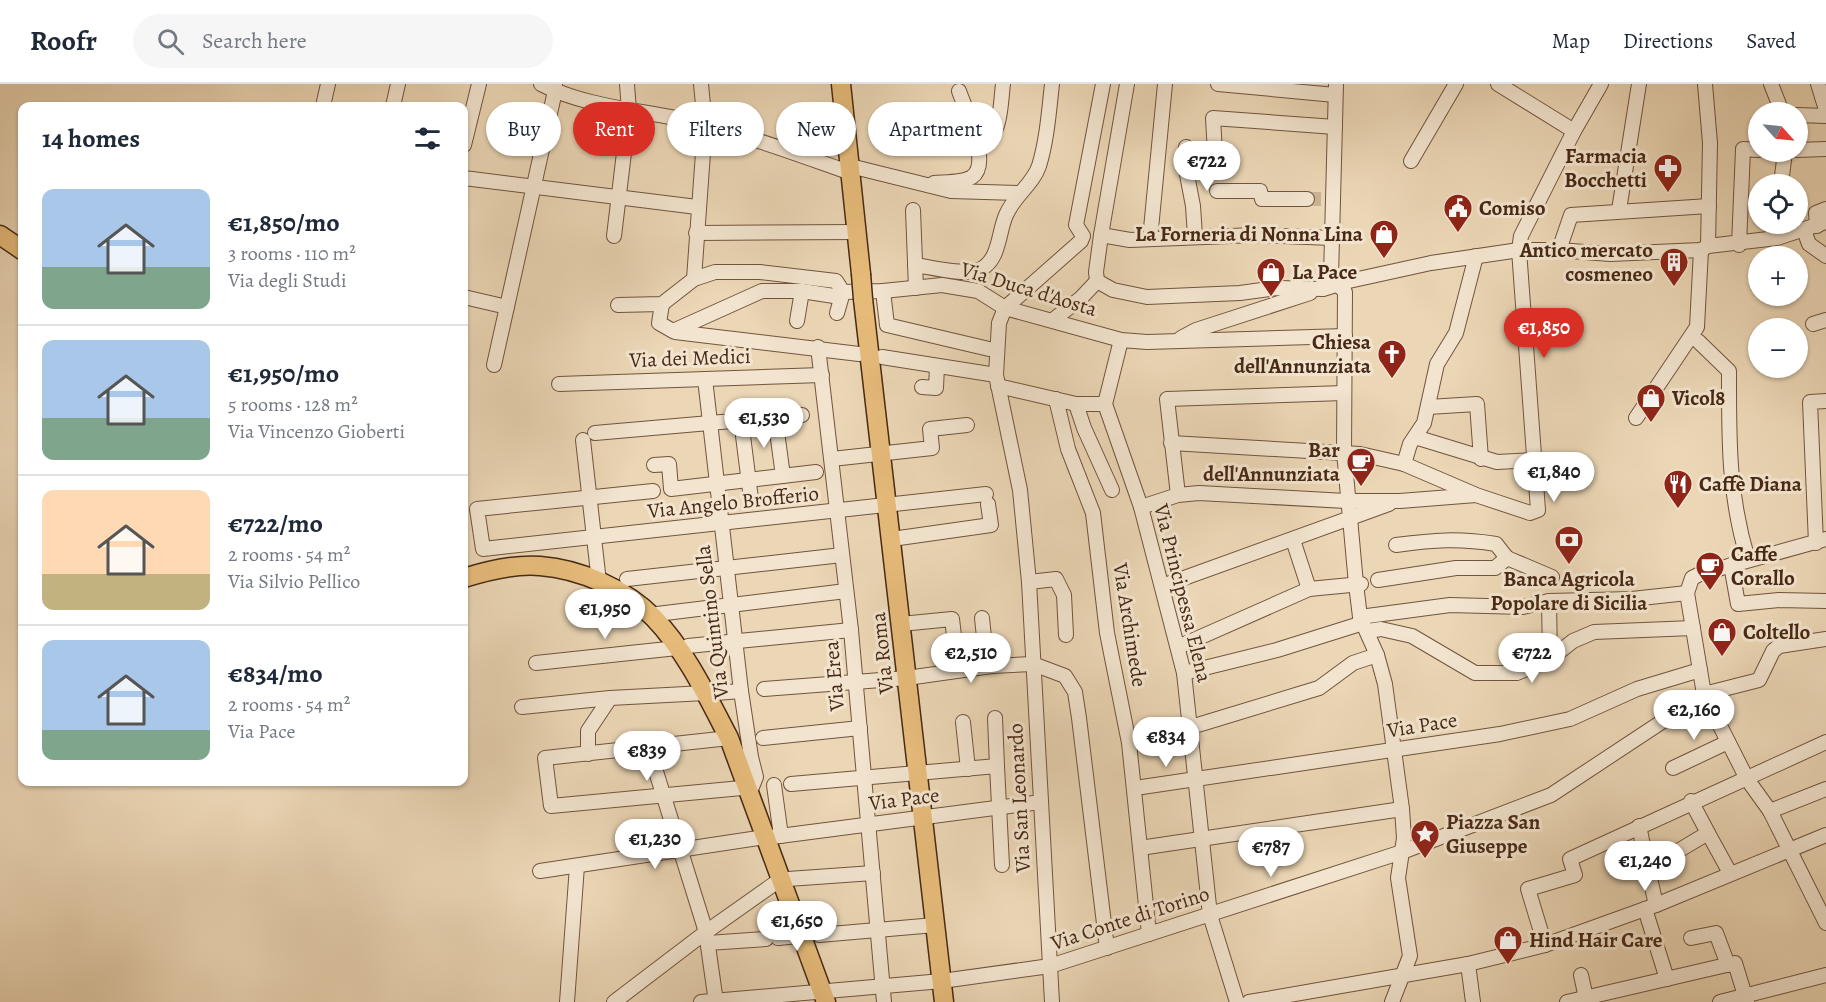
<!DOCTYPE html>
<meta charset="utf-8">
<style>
:root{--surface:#fff;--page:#f6f6f7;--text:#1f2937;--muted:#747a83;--line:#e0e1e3;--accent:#d93025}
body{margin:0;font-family:Alegreya,serif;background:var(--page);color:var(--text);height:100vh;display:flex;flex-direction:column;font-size:22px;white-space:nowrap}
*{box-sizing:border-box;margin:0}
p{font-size:20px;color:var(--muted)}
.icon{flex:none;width:33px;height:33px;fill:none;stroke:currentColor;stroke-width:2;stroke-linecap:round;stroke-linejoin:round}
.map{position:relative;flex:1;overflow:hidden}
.details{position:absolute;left:18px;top:18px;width:450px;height:684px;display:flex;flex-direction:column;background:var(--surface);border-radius:12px;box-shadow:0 2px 4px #0004}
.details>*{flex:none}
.top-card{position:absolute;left:486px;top:18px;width:570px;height:54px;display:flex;gap:12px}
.needle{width:39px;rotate:117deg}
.fabs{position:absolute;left:1748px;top:18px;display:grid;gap:12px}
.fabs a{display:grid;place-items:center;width:60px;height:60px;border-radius:50%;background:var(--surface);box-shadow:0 2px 4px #0004;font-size:30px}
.price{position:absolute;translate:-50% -51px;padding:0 14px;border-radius:21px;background:#fff;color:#222;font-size:20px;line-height:39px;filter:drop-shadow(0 2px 3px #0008)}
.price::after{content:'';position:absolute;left:50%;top:36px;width:18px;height:14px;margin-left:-9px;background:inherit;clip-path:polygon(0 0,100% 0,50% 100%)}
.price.active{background:var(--accent);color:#fff}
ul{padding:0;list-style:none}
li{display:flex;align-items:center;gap:18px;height:150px;padding:0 24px}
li+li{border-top:2px solid var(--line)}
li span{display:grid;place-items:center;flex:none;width:168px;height:120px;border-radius:12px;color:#555}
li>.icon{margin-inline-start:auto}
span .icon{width:72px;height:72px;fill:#fffc;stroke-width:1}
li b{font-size:26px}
h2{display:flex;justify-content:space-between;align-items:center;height:72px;padding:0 24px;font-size:26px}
.tag{padding:0 21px;border-radius:27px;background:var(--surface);box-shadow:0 2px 4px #0004;font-size:21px;line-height:54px}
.tag.active{background:var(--accent);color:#fff}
header{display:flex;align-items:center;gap:36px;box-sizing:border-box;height:84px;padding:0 30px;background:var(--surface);border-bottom:2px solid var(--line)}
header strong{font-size:28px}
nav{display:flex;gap:33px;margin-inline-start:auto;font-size:21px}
.search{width:420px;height:54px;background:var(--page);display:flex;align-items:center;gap:15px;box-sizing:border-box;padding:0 21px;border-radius:33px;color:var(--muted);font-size:22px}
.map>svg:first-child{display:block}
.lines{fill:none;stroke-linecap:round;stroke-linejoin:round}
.minor-tunnel{stroke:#cab395;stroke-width:14;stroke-dasharray:14 7;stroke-linecap:butt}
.minor-casing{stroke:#71543d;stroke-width:16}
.major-casing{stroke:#482915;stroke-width:21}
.minor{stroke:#f2e4cf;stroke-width:14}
.major{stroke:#e6bb7a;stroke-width:18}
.major-bridge-casing{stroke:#482915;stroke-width:21;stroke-linecap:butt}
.major-bridge{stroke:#e6bb7a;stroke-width:18}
.labels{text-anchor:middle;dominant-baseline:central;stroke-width:6;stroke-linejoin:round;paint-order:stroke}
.poi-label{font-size:21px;font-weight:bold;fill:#482915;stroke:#f2e4cf;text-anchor:start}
.street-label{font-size:21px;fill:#482915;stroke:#f2e4cf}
</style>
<header>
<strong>Roofr</strong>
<div class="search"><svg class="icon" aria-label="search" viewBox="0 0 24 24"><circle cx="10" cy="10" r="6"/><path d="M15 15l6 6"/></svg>Search here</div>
<nav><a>Map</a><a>Directions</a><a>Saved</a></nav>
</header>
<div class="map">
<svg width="1826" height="918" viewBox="0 0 1826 918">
<rect width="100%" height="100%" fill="#ebd6b5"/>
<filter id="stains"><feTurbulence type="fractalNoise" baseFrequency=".00333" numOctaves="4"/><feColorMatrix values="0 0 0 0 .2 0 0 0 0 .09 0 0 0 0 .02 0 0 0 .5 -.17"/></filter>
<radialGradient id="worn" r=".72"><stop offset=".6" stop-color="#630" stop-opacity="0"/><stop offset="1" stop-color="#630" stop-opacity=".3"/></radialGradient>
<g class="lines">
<path class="minor-tunnel" d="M1307,115h17"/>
<g class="minor-casing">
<g id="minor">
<path d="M541,0c51,26 111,26 165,41 49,13 97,31 145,48"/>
<path d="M1218,0l117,11"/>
<path d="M1336,0l-5,193 14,15 -1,160 12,132 4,33 17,38 8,29 17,125 2,29 -6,40 12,78 -18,46"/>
<path d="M1498,0l76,47"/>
<path d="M1705,0l5,59 -2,103"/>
<path d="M1771,0l11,28"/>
<path d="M1818,0l8,26"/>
<path d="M323,22l5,-22"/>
<path d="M393,22l5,-22"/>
<path d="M1797,31l29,1"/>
<path d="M464,61l15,-61"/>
<path d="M1186,63l-2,12 9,47 2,30"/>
<path d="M979,65c23,-14 21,-41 24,-65"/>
<path d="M1797,66l28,-1"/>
<path d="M1215,69l-2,-35 122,9"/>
<path d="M1411,77l45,-77"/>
<path d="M850,82l101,25 67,2"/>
<path d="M464,94l233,29"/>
<path d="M934,99c11,-1 29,0 38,-6 20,-14 -7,-68 -13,-86"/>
<path d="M1781,100l4,-32"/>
<path d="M1217,107h43l2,8h45"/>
<path d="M913,126l3,78"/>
<path d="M1619,126l20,-126"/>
<path d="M1817,142l-1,-13 10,-4"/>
<path d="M1804,146l5,14 17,12"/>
<path d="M696,149l161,-1"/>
<path d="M1101,151l29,5 125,-5 77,3"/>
<path d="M614,152l15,-125 -2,-27"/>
<path d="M1150,155l15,-155"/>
<path d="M1739,161l4,-96 15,1"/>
<path d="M1559,166l12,-35 138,-9"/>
<path d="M915,181c14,2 51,11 64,5 21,-9 19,-37 27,-55 8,-19 27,-31 33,-49 8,-26 10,-55 13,-82"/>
<path d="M694,195l11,-154 -4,-41"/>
<path d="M1097,197l16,9 34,7 93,-4 37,-5 46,1 26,-8 82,-18 88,-13h40l51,4 91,-4 7,-4 69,-8 49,-16"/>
<path d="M883,207l4,34 102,24"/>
<path d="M464,213l43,10"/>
<path d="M662,220l-3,19 14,8 89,-40h40l32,5 9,-4 40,-1 59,-6 36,6 27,17 116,32 26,2 198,-6"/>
<path d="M618,221l44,-1 32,-25 21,-7h45l76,9 7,11"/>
<path d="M837,229l6,-21"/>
<path d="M1053,236l28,-22 16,-17 -1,-9 5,-37 26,-151"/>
<path d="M797,237l5,-30"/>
<path d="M1813,240l13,-4"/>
<path d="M675,248l184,22"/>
<path d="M1181,254l15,-8 114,-37"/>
<path d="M1121,256l-16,64 36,103 43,166 26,242 27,87"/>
<path d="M1698,257l31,30c0,69 -1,122 19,189"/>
<path d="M818,263l33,283 33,372"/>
<path d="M882,273l114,18"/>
<path d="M494,281l61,-274v-7"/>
<path d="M705,295l36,312 10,66 5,20 -4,10 -201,19 -6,-48 184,-20"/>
<path d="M559,300l263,-9"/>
<path d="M998,302l78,18h29"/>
<path d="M922,303l14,1 1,-22"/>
<path d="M1056,315l12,50 25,64 14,120 22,110 20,191"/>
<path d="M1076,320l8,24 28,62"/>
<path d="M1428,323l49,-3 4,55"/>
<path d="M775,333l8,59"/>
<path d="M1636,334l61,-91 4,-77"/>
<path d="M741,336l10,79"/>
<path d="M595,349l207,-18"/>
<path d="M1415,353l82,25 39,-2"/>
<path d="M583,356l16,142"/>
<path d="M1171,359l189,11 44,10 70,30"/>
<path d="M832,375l100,-11 -2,-19 37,-4"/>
<path d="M1404,380l6,-20 14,-21 13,-59 19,-31 20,-77"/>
<path d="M654,381l15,-1 2,25 145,-17"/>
<path d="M653,407l-176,18 6,40 503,-55"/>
<path d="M1178,411l-11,-96 177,-6"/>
<path d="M1141,423l37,-12 21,-2 147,8h54l76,-6 54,18 8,-3 -19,-260 2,-14 53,-105 27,-47"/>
<path d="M892,455l99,-14 -3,-21"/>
<path d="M1826,455l-126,35 -8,4 -5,15 17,101 43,85 23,32 56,112"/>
<path d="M1293,456l16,49"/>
<path d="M1816,459l-6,-141 16,-1"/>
<path d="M1396,461c38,-5 62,-7 100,-1l11,14"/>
<path d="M1731,481l7,39 41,-4 47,1"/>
<path d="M627,495l215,-24"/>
<path d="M1378,496l78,-12h39l12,-10 45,19"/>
<path d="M1029,498l27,-3 8,16 2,40"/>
<path d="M1162,502l227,-82"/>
<path d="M1549,517l1,58"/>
<path d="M657,530l189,-23"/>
<path d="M1360,533l90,-12 73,2 26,-6 83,-2 55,-6"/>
<path d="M982,534l5,48"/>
<path d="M901,540l51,-5 6,50"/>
<path d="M1368,547l13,-2 31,7 63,37h42l33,-14 23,-18 21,-9 99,-4"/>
<path d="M688,562l163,-16"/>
<path d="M1178,563l131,-58 52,-5"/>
<path d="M536,579l141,-15"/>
<path d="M1184,589l93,-23 86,-27"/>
<path d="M764,605l143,-11 85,-12 41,-2 32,12 10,16 4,26 28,230"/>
<path d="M716,609l25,-2"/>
<path d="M522,623l88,-9 95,-5"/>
<path d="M995,634l2,48"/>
<path d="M963,638l5,47"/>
<path d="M1191,643l128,-39 34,-25 24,-8"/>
<path d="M763,654l97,-10"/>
<path d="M1135,659l57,-7"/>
<path d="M649,665l57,183 10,70"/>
<path d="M588,670v-23l22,-33"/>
<path d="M1673,684l55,-26"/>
<path d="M791,700l206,-18 5,99"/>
<path d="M774,701l7,51"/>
<path d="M1142,703l358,-53 70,-15 67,-30 63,-19"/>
<path d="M1691,717l17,32"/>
<path d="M1770,727l56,-22"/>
<path d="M1639,742l9,43"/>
<path d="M772,753l269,-35"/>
<path d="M1140,764l262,-39"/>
<path d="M540,787l225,-34"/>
<path d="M788,795l85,-6"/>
<path d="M1656,821l-8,-36 60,-36 22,40"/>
<path d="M1645,825l22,70"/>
<path d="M819,851l116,-10"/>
<path d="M778,854l31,-3"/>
<path d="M1691,854l25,-5 12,32"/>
<path d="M708,859l58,-4"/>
<path d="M1545,861l-17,-56 47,-14 -5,-16 256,-117"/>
<path d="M1468,880l5,38"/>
<path d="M1581,891l5,23"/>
<path d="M567,918l10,-136"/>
<path d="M614,918l92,-70 75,-53"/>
<path d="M701,918l241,-21 108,-15 352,-114 149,-57 153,-101 55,-14 14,-29 6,-5 47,-7"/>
<path d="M1052,918l-23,-420 -9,-92 -24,-115 3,-52 6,-15 76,-67 2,-5 -7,-11 27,-141"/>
<path d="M1249,918l219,-38 77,-19 111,-40 170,-70"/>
<path d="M1567,918l168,-39 12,39"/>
<path d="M1720,918l106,-27"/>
</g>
</g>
<g class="major-casing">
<g id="major">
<path d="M841,0l20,190"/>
<path d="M0,151l22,15"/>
<path d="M863,215l81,703"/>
<path d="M464,494c22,-7 52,-14 76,-12 40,3 86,23 114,52 32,33 54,80 75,120l97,264"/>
</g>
</g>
<use href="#minor" class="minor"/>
<use href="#major" class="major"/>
<g class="major-bridge-casing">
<path id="major-bridge" d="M861,190l2,25"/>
</g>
<use href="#major-bridge" class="major-bridge"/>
</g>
<defs>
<g id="pharmacy-pin" transform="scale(1.5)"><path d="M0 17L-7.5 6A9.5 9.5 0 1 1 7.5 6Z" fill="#8f2418" stroke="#f2e4cf"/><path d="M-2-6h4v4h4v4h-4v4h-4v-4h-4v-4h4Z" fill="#fff"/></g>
<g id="civic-pin" transform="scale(1.5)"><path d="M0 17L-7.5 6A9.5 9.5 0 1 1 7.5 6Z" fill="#8f2418" stroke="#f2e4cf"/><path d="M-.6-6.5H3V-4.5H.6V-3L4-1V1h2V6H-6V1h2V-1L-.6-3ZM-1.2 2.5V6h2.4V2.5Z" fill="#fff"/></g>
<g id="shop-pin" transform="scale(1.5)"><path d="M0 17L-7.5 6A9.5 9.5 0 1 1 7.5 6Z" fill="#8f2418" stroke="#f2e4cf"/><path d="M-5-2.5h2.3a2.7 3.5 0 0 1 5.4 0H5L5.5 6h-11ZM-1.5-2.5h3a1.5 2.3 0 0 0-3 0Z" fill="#fff"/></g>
<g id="building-pin" transform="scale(1.5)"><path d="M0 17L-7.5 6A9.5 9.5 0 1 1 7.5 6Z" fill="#8f2418" stroke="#f2e4cf"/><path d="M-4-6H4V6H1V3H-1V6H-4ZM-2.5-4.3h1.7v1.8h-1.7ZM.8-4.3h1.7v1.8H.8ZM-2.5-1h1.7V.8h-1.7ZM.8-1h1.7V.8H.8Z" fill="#fff"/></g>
<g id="church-pin" transform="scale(1.5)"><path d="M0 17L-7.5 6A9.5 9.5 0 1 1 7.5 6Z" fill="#8f2418" stroke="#f2e4cf"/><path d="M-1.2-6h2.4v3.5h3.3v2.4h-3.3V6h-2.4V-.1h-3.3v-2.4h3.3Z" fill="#fff"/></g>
<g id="cafe-pin" transform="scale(1.5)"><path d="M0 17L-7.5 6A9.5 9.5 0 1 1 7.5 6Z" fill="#8f2418" stroke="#f2e4cf"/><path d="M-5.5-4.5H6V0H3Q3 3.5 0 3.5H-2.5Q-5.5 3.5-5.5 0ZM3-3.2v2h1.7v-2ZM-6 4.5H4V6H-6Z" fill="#fff"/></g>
<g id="restaurant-pin" transform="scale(1.5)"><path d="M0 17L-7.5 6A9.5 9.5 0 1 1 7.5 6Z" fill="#8f2418" stroke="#f2e4cf"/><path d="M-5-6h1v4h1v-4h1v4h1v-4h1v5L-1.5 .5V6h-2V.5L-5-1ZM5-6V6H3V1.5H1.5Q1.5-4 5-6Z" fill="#fff"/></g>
<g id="bank-pin" transform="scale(1.5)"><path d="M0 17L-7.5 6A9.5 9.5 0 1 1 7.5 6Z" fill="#8f2418" stroke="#f2e4cf"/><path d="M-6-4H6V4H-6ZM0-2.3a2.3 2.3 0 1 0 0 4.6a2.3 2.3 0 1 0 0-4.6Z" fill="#fff"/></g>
<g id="sight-pin" transform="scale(1.5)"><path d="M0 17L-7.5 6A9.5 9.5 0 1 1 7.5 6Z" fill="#8f2418" stroke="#f2e4cf"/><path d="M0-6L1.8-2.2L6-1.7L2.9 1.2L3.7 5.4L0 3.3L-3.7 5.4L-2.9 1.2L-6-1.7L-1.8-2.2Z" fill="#fff"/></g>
</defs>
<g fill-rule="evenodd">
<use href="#pharmacy-pin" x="1668" y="84"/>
<use href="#civic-pin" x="1458" y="124"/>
<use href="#shop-pin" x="1384" y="150"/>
<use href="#building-pin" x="1674" y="178"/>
<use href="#shop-pin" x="1271" y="188"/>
<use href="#church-pin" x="1392" y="270"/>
<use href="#shop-pin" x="1651" y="314"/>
<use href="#cafe-pin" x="1361" y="378"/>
<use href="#restaurant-pin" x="1678" y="400"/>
<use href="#bank-pin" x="1569" y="456"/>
<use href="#cafe-pin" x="1710" y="482"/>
<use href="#shop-pin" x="1722" y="548"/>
<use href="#sight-pin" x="1425" y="750"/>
<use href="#shop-pin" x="1508" y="856"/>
</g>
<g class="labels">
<g class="poi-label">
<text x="1647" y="72" text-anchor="end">Farmacia<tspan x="1647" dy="24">Bocchetti</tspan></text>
<text x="1479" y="124">Comiso</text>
<text x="1363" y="150" text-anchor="end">La Forneria di Nonna Lina</text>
<text x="1653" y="166" text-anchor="end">Antico mercato<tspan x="1653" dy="24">cosmeneo</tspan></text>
<text x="1292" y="188">La Pace</text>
<text x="1371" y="258" text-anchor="end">Chiesa<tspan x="1371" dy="24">dell'Annunziata</tspan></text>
<text x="1672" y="314">Vicol8</text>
<text x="1340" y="366" text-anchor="end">Bar<tspan x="1340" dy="24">dell'Annunziata</tspan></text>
<text x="1699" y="400">Caffè Diana</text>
<text x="1731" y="470">Caffe<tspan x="1731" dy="24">Corallo</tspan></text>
<text x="1569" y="495" text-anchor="middle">Banca Agricola<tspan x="1569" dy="24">Popolare di Sicilia</tspan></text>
<text x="1743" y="548">Coltello</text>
<text x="1446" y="738">Piazza San<tspan x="1446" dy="24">Giuseppe</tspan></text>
<text x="1529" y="856">Hind Hair Care</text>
</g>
<g class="street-label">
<text transform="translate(1029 205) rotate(17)">Via Duca d'Aosta</text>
<text transform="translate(690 274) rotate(-2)">Via dei Medici</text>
<text transform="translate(733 418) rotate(-6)">Via Angelo Brofferio</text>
<text transform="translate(1183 509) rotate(76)">Via Principessa Elena</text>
<text transform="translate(712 538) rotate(-97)">Via Quintino Sella</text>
<text transform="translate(1130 541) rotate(81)">Via Archimede</text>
<text transform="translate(882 569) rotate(-96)">Via Roma</text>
<text transform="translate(834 592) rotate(-95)">Via Erea</text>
<text transform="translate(1422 641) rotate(-9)">Via Pace</text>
<text transform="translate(1019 714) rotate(-93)">Via San Leonardo</text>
<text transform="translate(904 715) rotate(-7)">Via Pace</text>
<text transform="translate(1130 834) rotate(-18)">Via Conte di Torino</text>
</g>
</g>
<rect width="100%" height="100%" filter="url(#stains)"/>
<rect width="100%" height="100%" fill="url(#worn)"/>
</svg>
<div class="fabs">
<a><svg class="needle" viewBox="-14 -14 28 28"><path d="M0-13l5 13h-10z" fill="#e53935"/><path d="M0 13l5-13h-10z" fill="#747a83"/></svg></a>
<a><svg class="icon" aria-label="locate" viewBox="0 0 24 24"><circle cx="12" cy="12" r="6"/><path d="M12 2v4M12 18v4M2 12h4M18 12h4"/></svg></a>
<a>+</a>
<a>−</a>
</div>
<b class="price" style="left:1207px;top:108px">€722</b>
<b class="price active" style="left:1544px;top:275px">€1,850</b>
<b class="price" style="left:764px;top:365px">€1,530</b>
<b class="price" style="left:1554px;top:419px">€1,840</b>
<b class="price" style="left:605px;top:556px">€1,950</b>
<b class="price" style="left:971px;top:600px">€2,510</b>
<b class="price" style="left:1532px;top:600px">€722</b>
<b class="price" style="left:1694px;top:657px">€2,160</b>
<b class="price" style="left:1166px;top:684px">€834</b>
<b class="price" style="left:647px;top:698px">€839</b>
<b class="price" style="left:655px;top:786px">€1,230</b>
<b class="price" style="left:1271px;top:794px">€787</b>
<b class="price" style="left:1645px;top:808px">€1,240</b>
<b class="price" style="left:797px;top:868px">€1,650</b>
<div class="top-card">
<a class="tag">Buy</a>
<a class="tag active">Rent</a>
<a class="tag">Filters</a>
<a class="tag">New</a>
<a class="tag">Apartment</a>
</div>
<section class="details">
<h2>14 homes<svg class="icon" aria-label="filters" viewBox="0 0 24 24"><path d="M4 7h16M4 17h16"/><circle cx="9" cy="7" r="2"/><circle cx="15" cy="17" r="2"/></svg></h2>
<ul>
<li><span style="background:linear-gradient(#a9c7e8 65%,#7fa58c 0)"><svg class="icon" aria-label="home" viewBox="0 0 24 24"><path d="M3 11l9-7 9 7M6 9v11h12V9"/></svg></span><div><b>€1,850/mo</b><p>3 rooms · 110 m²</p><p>Via degli Studi</p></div></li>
<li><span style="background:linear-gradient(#a9c7e8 65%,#7fa58c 0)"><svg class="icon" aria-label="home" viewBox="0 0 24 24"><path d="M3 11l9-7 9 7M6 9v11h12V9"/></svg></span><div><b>€1,950/mo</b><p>5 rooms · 128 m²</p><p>Via Vincenzo Gioberti</p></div></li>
<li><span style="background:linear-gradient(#ffd9b3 70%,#c2b280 0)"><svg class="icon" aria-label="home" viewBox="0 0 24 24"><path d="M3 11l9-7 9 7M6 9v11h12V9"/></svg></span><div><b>€722/mo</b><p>2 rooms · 54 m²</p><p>Via Silvio Pellico</p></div></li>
<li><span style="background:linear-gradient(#a9c7e8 75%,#7fa58c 0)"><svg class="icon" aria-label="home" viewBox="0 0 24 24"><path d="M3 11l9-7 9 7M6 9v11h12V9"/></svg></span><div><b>€834/mo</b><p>2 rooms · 54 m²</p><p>Via Pace</p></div></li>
</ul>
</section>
</div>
